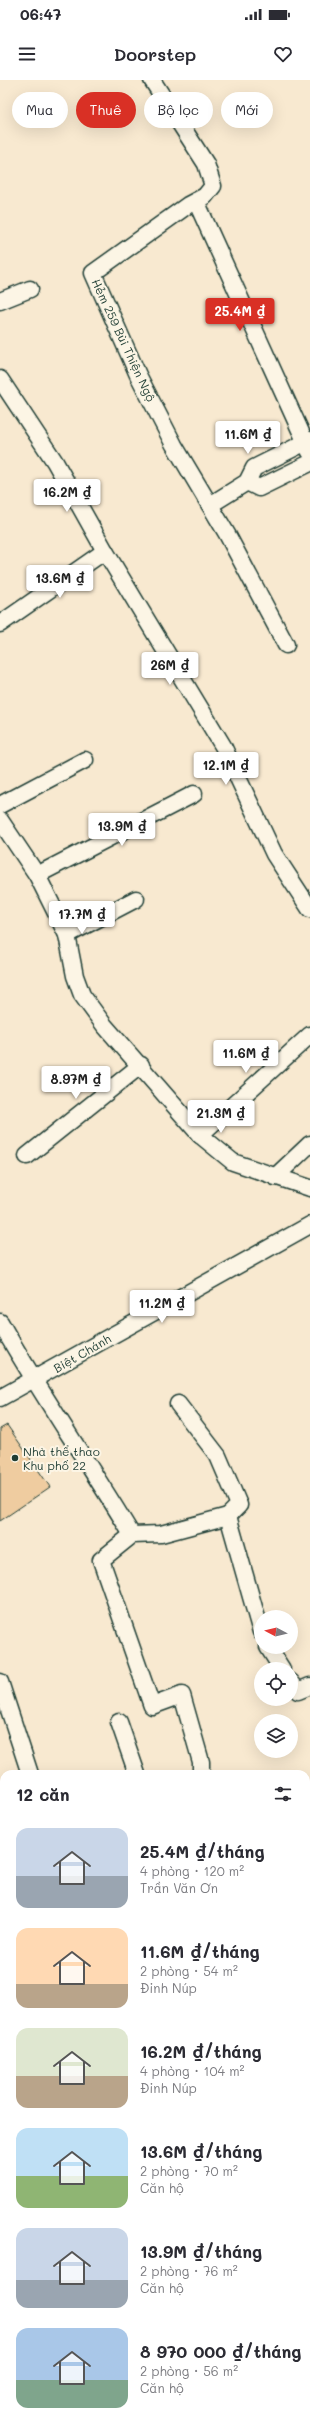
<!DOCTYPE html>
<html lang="vi">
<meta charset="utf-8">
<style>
:root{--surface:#fff;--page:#f7f7f7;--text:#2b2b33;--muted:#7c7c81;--accent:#d93025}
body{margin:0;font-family:Mali,sans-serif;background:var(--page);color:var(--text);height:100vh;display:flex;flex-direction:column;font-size:15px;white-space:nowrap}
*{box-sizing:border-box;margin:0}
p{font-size:13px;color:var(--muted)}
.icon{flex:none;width:22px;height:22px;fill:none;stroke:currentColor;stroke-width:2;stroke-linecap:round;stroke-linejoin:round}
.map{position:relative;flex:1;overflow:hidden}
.details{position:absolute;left:0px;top:1690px;width:310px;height:656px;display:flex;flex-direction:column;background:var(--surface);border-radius:12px 12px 0 0;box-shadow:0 4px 16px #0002}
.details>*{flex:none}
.guide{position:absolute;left:12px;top:12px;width:286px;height:36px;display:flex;gap:8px}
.needle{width:26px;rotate:277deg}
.buttons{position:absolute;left:254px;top:1530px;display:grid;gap:8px}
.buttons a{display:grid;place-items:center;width:44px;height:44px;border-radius:50%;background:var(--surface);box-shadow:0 4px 16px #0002;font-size:20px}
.price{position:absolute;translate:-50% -34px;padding:0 9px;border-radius:4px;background:#fff;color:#222;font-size:13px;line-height:26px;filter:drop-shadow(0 1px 2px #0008)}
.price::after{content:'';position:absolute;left:50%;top:24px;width:12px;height:9px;margin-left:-6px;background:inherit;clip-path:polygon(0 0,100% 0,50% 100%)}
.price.active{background:var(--accent);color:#fff}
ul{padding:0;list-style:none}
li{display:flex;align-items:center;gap:12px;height:100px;padding:0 16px}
li span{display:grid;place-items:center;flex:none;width:112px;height:80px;border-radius:12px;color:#555}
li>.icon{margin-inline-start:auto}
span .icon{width:48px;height:48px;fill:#fffc;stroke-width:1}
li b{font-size:17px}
h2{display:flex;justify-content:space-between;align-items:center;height:48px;padding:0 16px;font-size:17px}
.chip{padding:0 14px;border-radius:18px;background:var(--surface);box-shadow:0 4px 16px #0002;font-size:14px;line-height:36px}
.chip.active{background:var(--accent);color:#fff}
.status{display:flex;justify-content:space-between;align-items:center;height:28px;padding:0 20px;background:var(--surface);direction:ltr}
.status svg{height:11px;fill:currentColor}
header{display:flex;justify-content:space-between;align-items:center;height:52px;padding:0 16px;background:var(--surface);font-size:18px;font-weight:600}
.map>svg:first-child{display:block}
.building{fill:#efcca0;stroke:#1f3d34}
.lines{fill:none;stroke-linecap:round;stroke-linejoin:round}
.minor-casing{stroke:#1f3d34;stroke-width:19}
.minor{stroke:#fcf5e5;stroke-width:16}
.poi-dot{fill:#1f3d34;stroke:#fcf5e5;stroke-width:1.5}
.labels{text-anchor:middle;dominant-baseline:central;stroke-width:4;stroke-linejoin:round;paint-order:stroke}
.street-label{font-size:12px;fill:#1f3d34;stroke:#fcf5e5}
.poi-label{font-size:12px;fill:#1f3d34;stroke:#fcf5e5;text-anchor:start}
</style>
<div class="status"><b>06:47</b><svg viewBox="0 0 49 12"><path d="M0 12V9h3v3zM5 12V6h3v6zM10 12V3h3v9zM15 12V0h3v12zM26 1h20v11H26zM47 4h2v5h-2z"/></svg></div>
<header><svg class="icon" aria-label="menu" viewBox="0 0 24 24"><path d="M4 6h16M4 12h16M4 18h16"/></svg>Doorstep<svg class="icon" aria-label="heart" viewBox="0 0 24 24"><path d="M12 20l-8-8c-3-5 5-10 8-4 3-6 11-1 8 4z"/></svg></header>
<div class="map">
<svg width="310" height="2346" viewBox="0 0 310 2346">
<rect width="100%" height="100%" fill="#f8e9d0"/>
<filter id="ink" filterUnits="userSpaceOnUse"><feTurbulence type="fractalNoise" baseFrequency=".025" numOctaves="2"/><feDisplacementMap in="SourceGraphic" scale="8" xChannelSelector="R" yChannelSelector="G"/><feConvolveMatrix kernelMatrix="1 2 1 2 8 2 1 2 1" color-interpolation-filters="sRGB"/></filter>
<g filter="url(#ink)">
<path class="building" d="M7,1345l43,62 -50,34v-92z"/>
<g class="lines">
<g class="minor-casing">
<g id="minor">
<path d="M152,0l54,84 7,22 -8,10 -17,9 -95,68 45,102 36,70 53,89 59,111"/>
<path d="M196,121l114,251"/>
<path d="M0,221l30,-12"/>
<path d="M0,299l55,83 50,89 118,195 51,108 36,55"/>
<path d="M247,402l12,6 51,-25"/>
<path d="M210,425l37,-23 7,-14 56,-28"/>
<path d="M0,544l105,-73"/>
<path d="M0,725l85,-45"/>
<path d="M0,740l37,55 30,60 8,41 7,19 22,30 96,110 33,27 77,26"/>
<path d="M37,795l157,-81"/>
<path d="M67,855l69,-36"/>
<path d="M200,1055l110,-100"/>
<path d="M27,1076l114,-91"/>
<path d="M275,1097l35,-33"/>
<path d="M0,1242c41,73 89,141 132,213"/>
<path d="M0,1318l310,-173"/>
<path d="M178,1324l40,52 21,49 -11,11 33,116"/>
<path d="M268,1567l14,22"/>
<path d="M0,1602l30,92"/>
<path d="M291,1602l7,9 12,-5"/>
<path d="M119,1642l18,52"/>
<path d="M201,1694v-12l-19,-67 -30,11 -51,-146 31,-25 29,-1 67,-18"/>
<path d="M0,1823l4,-2"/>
<path d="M306,1904l4,-6"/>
<path d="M306,1997l4,7"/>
<path d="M0,2083l4,-2"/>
<path d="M306,2119l4,-2"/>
<path d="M0,2263l4,7"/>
<path d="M306,2298l4,-2"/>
<path d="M257,2342l2,4"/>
</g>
</g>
<use href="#minor" class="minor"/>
</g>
</g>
<circle class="poi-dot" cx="15" cy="1378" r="4"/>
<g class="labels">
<g class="street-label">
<text transform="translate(124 260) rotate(65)">Hẻm 259 Bùi Thiện Ngộ</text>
<text transform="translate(82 1273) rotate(-30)">Biệt Chánh</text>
</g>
<g class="poi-label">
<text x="23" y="1371">Nhà thể thao<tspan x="23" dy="14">Khu phố 22</tspan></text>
</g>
</g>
</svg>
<div class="buttons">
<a><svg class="needle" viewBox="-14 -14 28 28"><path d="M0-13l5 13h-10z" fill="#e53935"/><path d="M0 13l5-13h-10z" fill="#7c7c81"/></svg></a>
<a><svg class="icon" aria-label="locate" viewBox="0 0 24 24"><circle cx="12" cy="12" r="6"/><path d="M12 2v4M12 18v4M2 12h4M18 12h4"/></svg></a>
<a><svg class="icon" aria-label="layers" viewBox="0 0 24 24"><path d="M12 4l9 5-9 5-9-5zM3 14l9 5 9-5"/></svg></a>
</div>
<b class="price active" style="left:240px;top:252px">25.4M ₫</b>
<b class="price" style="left:248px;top:375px">11.6M ₫</b>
<b class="price" style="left:67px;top:433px">16.2M ₫</b>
<b class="price" style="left:60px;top:519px">13.6M ₫</b>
<b class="price" style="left:170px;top:606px">26M ₫</b>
<b class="price" style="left:226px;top:706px">12.1M ₫</b>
<b class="price" style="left:122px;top:767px">13.9M ₫</b>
<b class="price" style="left:82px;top:855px">17.7M ₫</b>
<b class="price" style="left:246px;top:994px">11.6M ₫</b>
<b class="price" style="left:76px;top:1020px">8.97M ₫</b>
<b class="price" style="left:221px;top:1054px">21.3M ₫</b>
<b class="price" style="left:162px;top:1244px">11.2M ₫</b>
<div class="guide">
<a class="chip">Mua</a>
<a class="chip active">Thuê</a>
<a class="chip">Bộ lọc</a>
<a class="chip">Mới</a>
</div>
<section class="details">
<h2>12 căn<svg class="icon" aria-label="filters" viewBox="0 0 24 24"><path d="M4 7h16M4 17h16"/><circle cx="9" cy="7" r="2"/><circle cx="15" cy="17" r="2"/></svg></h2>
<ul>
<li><span style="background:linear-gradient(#c9d6e8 60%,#9aa5b1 0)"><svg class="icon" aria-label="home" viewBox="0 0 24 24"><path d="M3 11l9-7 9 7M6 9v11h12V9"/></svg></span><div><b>25.4M ₫/tháng</b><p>4 phòng · 120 m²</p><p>Trần Văn Ơn</p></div></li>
<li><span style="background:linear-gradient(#ffd9b3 70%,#b9a48a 0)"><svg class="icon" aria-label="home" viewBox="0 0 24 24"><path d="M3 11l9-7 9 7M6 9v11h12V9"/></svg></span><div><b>11.6M ₫/tháng</b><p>2 phòng · 54 m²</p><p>Đinh Núp</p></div></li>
<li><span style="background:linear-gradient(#dfe7d0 60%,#b9a48a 0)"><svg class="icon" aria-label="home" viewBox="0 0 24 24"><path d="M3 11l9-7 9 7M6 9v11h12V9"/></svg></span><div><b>16.2M ₫/tháng</b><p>4 phòng · 104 m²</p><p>Đinh Núp</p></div></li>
<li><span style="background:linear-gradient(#bfe0f5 60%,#8fb573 0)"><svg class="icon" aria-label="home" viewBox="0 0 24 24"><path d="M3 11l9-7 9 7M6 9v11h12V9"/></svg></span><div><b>13.6M ₫/tháng</b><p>2 phòng · 70 m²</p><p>Căn hộ</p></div></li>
<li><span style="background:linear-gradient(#c9d6e8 65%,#9aa5b1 0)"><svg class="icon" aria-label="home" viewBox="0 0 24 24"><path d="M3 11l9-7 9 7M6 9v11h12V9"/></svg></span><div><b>13.9M ₫/tháng</b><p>2 phòng · 76 m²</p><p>Căn hộ</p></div></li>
<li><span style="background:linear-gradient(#a9c7e8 65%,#7fa58c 0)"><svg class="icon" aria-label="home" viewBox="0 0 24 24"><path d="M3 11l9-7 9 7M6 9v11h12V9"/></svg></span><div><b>8 970 000 ₫/tháng</b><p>2 phòng · 56 m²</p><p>Căn hộ</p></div></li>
</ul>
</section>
</div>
